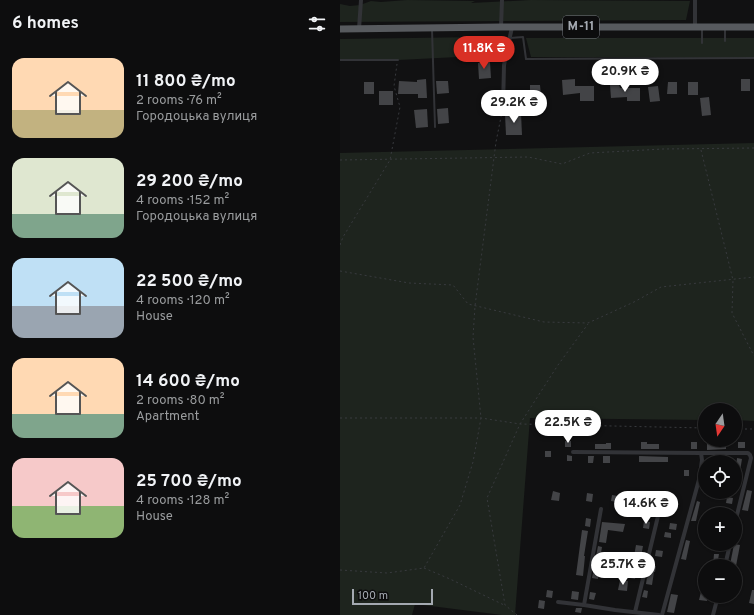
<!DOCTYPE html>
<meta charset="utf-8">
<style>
:root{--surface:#0d0d0e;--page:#1b1b1c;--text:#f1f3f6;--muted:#9a9c9e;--line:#2d2d2e;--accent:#d93025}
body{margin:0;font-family:Overpass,sans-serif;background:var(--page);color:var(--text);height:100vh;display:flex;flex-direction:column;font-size:15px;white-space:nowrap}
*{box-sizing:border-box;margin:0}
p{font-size:13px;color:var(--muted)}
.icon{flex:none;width:22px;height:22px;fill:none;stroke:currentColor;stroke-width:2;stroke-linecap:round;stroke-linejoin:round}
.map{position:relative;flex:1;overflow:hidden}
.panel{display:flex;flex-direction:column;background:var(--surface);width:340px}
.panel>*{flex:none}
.needle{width:26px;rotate:193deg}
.fabs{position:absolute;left:358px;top:403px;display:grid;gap:8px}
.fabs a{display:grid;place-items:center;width:44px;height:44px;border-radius:50%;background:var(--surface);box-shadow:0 1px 3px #0004,0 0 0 1px var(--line);font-size:20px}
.scale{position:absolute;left:12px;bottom:10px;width:81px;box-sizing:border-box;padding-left:4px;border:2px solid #a4a9b1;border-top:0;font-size:11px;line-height:14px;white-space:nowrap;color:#a4a9b1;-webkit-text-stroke:3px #0c0c0d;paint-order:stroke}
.price{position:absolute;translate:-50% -34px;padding:0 9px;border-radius:14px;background:#fff;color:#222;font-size:13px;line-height:26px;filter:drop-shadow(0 1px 2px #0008)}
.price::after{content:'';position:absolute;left:50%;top:24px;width:12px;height:9px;margin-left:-6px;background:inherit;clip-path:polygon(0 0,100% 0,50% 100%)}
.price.active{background:var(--accent);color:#fff}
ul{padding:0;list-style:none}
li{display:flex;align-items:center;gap:12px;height:100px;padding:0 12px}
li span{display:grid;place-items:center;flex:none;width:112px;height:80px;border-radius:12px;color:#555}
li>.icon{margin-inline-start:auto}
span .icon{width:48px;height:48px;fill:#fffc;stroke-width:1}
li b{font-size:17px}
h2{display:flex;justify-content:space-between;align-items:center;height:48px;padding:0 12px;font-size:17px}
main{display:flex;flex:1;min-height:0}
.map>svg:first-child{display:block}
.green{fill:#1e241e}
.building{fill:#434447}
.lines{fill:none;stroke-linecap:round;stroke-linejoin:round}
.path{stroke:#383a3e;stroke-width:1;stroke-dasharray:2 3;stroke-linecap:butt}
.service{stroke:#323337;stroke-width:2}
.minor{stroke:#323337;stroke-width:4}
.trunk{stroke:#575a5e;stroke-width:7}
.labels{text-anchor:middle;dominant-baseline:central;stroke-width:3;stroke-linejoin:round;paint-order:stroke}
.shield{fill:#0c0c0d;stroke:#767a80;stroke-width:1}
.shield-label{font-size:13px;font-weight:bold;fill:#a4a9b1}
</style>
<main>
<section class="panel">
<h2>6 homes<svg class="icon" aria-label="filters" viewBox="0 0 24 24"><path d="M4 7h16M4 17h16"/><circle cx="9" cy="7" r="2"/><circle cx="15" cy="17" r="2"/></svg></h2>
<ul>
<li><span style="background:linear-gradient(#ffd9b3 65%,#c2b280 0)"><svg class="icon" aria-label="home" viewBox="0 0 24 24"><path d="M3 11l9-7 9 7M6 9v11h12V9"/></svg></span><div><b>11 800 ₴/mo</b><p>2 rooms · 76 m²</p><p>Городоцька вулиця</p></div></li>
<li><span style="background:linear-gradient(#dfe7d0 70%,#7fa58c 0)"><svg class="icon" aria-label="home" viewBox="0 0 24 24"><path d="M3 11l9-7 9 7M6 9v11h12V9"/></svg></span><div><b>29 200 ₴/mo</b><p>4 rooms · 152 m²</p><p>Городоцька вулиця</p></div></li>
<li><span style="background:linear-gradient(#bfe0f5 60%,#9aa5b1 0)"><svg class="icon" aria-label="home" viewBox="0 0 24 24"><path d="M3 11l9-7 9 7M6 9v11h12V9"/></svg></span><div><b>22 500 ₴/mo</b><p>4 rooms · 120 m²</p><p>House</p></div></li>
<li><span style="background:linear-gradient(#ffd9b3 70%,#7fa58c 0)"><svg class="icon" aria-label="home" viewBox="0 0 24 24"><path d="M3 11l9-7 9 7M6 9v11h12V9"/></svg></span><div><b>14 600 ₴/mo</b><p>2 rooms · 80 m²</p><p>Apartment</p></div></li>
<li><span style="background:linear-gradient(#f6c9c9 60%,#8fb573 0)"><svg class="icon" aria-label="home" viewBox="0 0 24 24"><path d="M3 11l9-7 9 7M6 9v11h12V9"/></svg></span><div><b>25 700 ₴/mo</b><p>4 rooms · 128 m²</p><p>House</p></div></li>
</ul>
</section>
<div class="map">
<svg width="414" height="615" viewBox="0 0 414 615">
<rect width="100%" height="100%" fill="#111112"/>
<g class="green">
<path d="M67,0l68,1 -4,2 60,-3 159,1 -4,19 -346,2v-18l10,2 10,-1 11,-4 10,1z"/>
<path d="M142,37l-4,19 -80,4h-58v-21z"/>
<path d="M186,38h228v20l-223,-1z"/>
<path d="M414,143v278l-19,-1v-10h-30v10l-175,-2 -15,197h-13l-87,-11 -3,11h-72v-462z"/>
</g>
<g class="building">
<path d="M150,62l1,16 -12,1 -1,-16z"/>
<path d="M86,79l1,19h-9v-4h-20l1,-13 18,1v-2z"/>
<path d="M235,79v7h19v15h-14v-8l-17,2 -1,-15z"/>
<rect x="401" y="79" width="9" height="12"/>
<path d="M96,81h12l1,12 -12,1z"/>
<rect x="24" y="82" width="10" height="12"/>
<path d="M328,82h9v12h-10z"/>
<rect x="348" y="82" width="10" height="13"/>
<path d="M279,84l1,4h20v13h-13v-4l-16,1 -1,-13z"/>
<path d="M190,85h10l1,10 -11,1z"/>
<path d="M318,86l2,15 -10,1 -2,-15z"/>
<rect x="39" y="91" width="14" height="14"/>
<path d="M143,95h11l-1,14h-10z"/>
<path d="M369,97l2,18 -9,1 -2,-18z"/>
<path d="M108,108l1,15 -11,1 -1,-15z"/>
<path d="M87,109l1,18 -12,1 -2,-18z"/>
<path d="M181,113l1,22h-16l-1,-21z"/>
<rect x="225" y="441" width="6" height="6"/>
<path d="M301,442h6v2h12v5h-18z"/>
<rect x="351" y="442" width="6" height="7"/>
<path d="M381,442h5v7l-19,1v-6h13z"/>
<rect x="398" y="442" width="7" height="6"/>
<path d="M266,443h5v6h-16v-5h11z"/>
<rect x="205" y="451" width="6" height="6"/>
<path d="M227,455l5,1v5h-5z"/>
<path d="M248,456h6l-1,7h-5z"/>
<rect x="263" y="456" width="7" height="7"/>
<path d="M299,456l29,1v5h-29z"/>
<path d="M397,458l5,1 -4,24h-3z"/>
<rect x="344" y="470" width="5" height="6"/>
<path d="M407,490l5,1 -4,20 -6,-1z"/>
<path d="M213,491l7,2 -1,8 -8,-1z"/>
<path d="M247,493l6,1 -1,8 -6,-1z"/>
<path d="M313,494h5l-1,7 -5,-1z"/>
<path d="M272,495l6,1 -1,6 -6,-1z"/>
<path d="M285,495l6,1 -1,5 -6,-1z"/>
<path d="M299,495l6,1 -1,6 -6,-1z"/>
<path d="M387,497l6,1 -1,6 -6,-1z"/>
<path d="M357,501l3,1 -4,19h-5z"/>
<path d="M246,518l5,1 -1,8 -5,-1z"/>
<path d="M304,521l6,1 -1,7 -6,-1z"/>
<path d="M262,522l23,2 -2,8 -15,-2 -2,13 -7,-1z"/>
<path d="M330,523l7,1 -1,6 -7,-1z"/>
<path d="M242,530l6,1 -4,25h1l-2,20 -7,-1z"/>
<path d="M325,532l6,1v5l-7,-1z"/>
<path d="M346,540l4,1 -4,19 -5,-1z"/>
<path d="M394,544l6,1 -4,21 -6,-1z"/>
<path d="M296,545l7,1 -4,21h-2l-2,12 -5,-1z"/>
<path d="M258,546l4,1 -2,12h3l-1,8h-2l-2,12 -6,-1z"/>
<path d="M316,550l7,1 -1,6 -7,-1z"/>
<path d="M374,554h5l-2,12h-4z"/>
<path d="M310,565l6,1 -1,6h-1l-2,13 -6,-1 1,-7 1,1z"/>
<path d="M280,580l8,1 -1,10 -9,-1z"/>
<path d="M207,590l6,1 -1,7 -6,-1z"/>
<path d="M304,590l4,1 -1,7 -5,-1z"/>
<path d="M412,590h2v14l-5,-1z"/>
<path d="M232,591l7,1 -1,8 -7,-1z"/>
<path d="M250,592l6,1 -2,7 -5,-1z"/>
<path d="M361,592l4,1v3h3l-1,5 -8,-1z"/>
<path d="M331,594l7,1 -4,18 -7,-1z"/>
<path d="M199,600l6,1 -1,8 -6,-1z"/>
<path d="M236,608h6l-1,5 -6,-1z"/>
</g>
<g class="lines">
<g class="path">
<path d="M361,150l32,130 -1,33 22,43"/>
<path d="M0,160l188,-3 34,7 28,-11 73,-4 91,-1"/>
<path d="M0,245l3,-8 47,-77 10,-53 -6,-21 3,-22"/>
<path d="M0,271l69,12 44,2 15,19 76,18 44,1 46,-21 27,-15 93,-10"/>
<path d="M0,418h141l39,6 185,4"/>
<path d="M395,429h19"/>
<path d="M84,568l26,11 54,26"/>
<path d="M0,570l47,3 37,-5 36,-63 13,-43 8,-44 -8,-81 2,-31 21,-164 6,-30"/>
<path d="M177,615l-12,-10 -18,-107 33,-74 38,-59 30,-41"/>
</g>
<g class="service">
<path d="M385,28v13"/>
<path d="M92,29l3,98"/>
<path d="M362,29v14"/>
<path d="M170,38l13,-1 3,22 228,-1"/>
<path d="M0,60h58"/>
</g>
<g class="minor">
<path d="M161,27l1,-27"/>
<path d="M355,27v-27"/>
<path d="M19,29l2,-29"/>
<path d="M163,108l1,-43 8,-38"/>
<path d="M233,452l128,1"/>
<path d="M261,509l-17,96 31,5 44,5"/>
<path d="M283,509l34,1 2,2 -24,100"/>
<path d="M385,566l5,-22"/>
<path d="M218,602l26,3"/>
<path d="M322,615l38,-139 2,-16 -1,-7h47l2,2 1,3 -16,65"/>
<path d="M373,615l5,-19"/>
</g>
<path class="trunk" d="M0,29l161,-2h253"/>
</g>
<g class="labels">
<rect class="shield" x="223" y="16" width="36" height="22" rx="3"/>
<g class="shield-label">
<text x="241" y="27">М-11</text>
</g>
</g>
</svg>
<div class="fabs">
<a><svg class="needle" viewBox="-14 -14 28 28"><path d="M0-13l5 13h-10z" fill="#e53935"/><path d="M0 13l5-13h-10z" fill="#9a9c9e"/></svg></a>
<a><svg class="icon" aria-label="locate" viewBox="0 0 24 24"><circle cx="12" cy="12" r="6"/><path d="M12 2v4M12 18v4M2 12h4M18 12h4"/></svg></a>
<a>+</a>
<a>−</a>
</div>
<div class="scale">100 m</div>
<b class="price active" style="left:144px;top:70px">11.8K ₴</b>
<b class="price" style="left:285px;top:93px">20.9K ₴</b>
<b class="price" style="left:174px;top:124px">29.2K ₴</b>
<b class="price" style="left:228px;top:444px">22.5K ₴</b>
<b class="price" style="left:306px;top:525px">14.6K ₴</b>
<b class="price" style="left:283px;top:586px">25.7K ₴</b>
</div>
</main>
